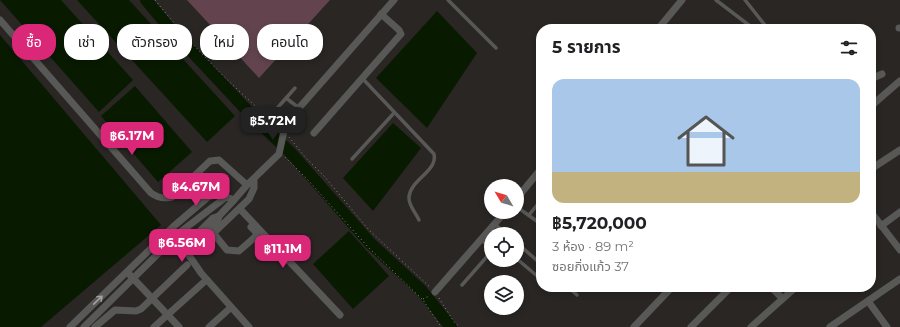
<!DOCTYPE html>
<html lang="th">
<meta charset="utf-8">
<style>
:root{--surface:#fff;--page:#f6f6f6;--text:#202124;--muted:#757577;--accent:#db2777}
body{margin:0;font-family:Montserrat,"Noto Sans Thai",sans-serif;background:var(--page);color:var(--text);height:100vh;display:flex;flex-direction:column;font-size:15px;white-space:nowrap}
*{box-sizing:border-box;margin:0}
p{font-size:13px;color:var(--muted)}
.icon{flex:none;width:22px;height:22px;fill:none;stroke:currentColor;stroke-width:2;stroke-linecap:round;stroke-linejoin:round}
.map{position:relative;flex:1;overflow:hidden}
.side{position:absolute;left:536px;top:24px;width:340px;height:268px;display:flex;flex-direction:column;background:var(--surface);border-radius:16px;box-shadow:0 2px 6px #0003}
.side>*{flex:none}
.guide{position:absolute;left:12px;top:24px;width:380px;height:36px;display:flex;gap:8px}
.needle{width:26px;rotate:308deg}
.tools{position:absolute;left:484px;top:179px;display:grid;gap:8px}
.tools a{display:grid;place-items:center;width:40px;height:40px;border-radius:50%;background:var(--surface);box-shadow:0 2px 6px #0003;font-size:20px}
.price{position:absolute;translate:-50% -34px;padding:0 9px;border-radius:8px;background:var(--accent);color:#fff;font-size:13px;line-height:26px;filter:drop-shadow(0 1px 2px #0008)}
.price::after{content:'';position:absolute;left:50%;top:24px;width:12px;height:9px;margin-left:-6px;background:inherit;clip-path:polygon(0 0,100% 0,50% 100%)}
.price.current{background:#222;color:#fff}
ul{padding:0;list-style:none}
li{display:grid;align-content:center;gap:8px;height:212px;padding:0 16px}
li span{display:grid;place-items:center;height:124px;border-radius:12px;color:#555}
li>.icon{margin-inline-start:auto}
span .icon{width:72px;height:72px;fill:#fffc;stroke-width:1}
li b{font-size:17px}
h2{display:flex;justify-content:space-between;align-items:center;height:48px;padding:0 16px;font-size:17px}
.pill{padding:0 14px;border-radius:16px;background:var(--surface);box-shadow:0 2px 6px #0003;font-size:14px;line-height:36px}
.pill.current{background:var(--accent);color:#fff}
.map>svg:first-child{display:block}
.green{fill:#63444e}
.water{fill:#081a00}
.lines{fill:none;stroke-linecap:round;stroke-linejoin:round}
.river{stroke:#081a00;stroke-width:12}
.path{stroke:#8a8786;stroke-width:1;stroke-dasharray:1 3;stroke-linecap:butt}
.lane{stroke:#585856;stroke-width:3.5}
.street{stroke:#585856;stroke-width:7}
.oneway{stroke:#a3a2a0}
</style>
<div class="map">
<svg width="900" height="327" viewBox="0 0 900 327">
<rect width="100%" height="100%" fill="#292624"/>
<path class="green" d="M187,0h143l-71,78z"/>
<g class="water">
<path d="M0,0h61l72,80 -34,32z"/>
<path d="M77,0h52l106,116 -28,26z"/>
<path d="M437,11l40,42 -50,75 -51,-50z"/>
<path d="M0,35l161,190 -120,102h-41z"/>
<path d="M135,86l57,66 -34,30 -57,-66z"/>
<path d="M393,123l28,25 -48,63 -30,-33z"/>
<path d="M349,231l40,45 -36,33 -40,-45z"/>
</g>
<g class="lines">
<path class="river" d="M146,0l21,25 87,93 36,34 80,91 51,47 30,37"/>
<g class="path">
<path d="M155,0c33,41 71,81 112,116"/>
<path d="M271,119l8,7"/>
<path d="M289,137l17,21 18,18 45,54 62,58"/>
<path d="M285,157l22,22 61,68 55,53 18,27"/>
<path d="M439,298l15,24 6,5"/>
<path d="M423,299l6,-3"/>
</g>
<g class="lane">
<path d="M448,0l48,48"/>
<path d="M716,0l38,29"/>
<path d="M745,0l23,29"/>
<path d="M362,78l72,76c4,17 -24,26 -25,43 -1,8 7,16 10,23"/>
<path d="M286,98l13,10"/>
<path d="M272,114l23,-26"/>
<path d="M352,159l42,-46"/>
<path d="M517,207l21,15"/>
<path d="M529,215l12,-15"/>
<path d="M495,224l11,10"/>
<path d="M482,240l9,9"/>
<path d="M517,243l24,21"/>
<path d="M517,259l19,16"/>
<path d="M462,285l29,-33"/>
<path d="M568,287l9,8"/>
</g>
<g class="street">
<path d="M0,20l151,173c7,5 13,6 21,4l38,-36 9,-1 28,25 32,-31 5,-23 15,-23 95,-108"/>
<path d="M899,28h1"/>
<path d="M658,29l24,-29"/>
<path d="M871,79l11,-5"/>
<path d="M871,106l29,-25"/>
<path d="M314,133l87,-99 -2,-4 -18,-16"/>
<path d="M871,169l29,-19"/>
<path d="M517,198l24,-29"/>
<path d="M234,200l-15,16 -6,2 -20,20 -7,13 15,22 48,54"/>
<path d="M240,209l100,106"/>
<path d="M871,212l29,38"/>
<path d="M881,226l19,-14"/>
<path d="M214,234l13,16 12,1 17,-15v-4l-5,-5"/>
<path d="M191,242c9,0 27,-17 28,-26"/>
<path d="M197,249l52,-50 5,-11v-8"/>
<path d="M130,275l49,52"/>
<path d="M771,287l11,11"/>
<path d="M435,292l70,-80"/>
<path d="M868,301l19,26"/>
<path d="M70,327l104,-101 34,-29 10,-3 16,6 13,-15"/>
<path d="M84,327l95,-94 47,-36"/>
<path d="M95,327l20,-17 21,1 5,-2 46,-44"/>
<path d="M154,327l50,-45"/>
<path d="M209,327l19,-17"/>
<path d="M634,327l38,-40"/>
<path d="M691,327l40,-40"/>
<path d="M751,327l45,-40"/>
<path d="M830,327l70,-48"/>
</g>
</g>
<defs><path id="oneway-shaft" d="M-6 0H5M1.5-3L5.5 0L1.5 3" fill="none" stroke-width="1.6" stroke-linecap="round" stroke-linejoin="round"/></defs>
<use class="oneway" href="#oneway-shaft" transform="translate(98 300) rotate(-44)"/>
</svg>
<div class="tools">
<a><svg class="needle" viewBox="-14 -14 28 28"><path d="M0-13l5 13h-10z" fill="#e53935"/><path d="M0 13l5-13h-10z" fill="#757577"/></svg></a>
<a><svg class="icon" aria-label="locate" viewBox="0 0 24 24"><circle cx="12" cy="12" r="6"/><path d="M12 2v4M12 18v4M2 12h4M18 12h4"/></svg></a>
<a><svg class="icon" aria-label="layers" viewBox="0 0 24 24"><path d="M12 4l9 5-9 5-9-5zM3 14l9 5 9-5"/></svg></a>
</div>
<b class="price current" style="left:273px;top:141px">฿5.72M</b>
<b class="price" style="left:132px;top:156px">฿6.17M</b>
<b class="price" style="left:196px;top:207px">฿4.67M</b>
<b class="price" style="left:182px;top:263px">฿6.56M</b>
<b class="price" style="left:283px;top:269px">฿11.1M</b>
<div class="guide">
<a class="pill current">ซื้อ</a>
<a class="pill">เช่า</a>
<a class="pill">ตัวกรอง</a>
<a class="pill">ใหม่</a>
<a class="pill">คอนโด</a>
</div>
<section class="side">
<h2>5 รายการ<svg class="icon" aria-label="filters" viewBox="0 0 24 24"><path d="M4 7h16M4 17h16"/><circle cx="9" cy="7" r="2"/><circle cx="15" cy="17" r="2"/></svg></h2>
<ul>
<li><span style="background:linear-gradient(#a9c7e8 75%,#c2b280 0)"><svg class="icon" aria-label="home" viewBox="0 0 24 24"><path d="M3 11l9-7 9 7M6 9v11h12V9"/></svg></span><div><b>฿5,720,000</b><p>3 ห้อง · 89 m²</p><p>ซอยกิ่งแก้ว 37</p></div></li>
</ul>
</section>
</div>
